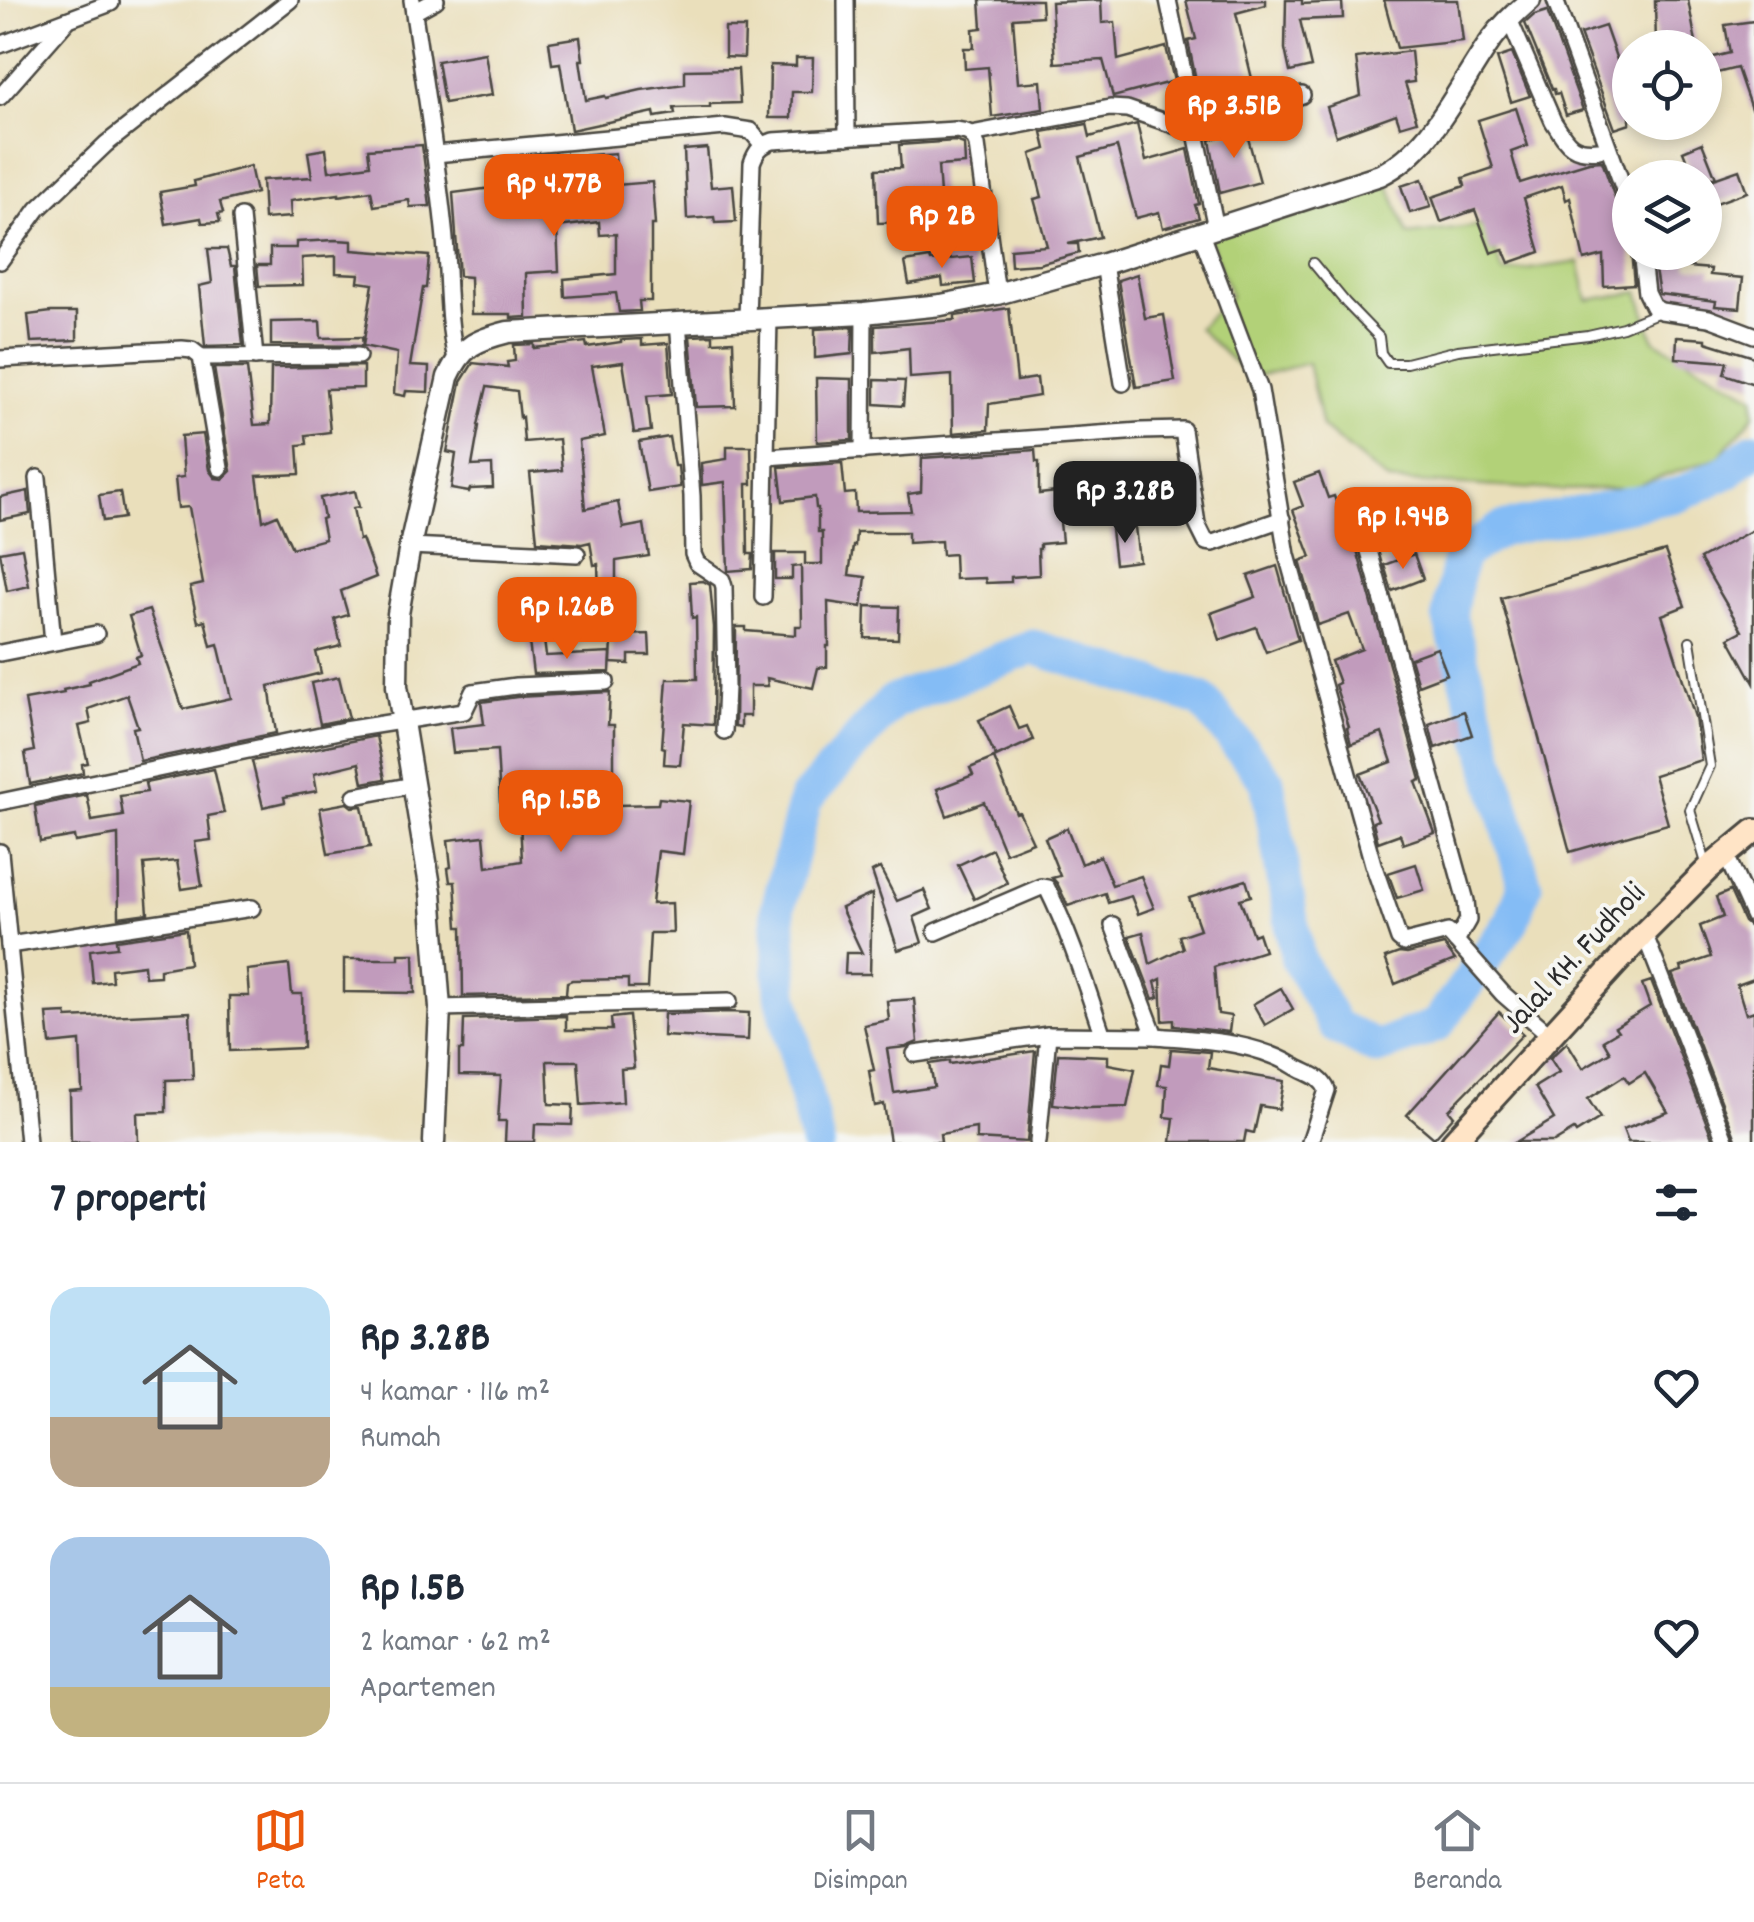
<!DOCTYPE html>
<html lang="id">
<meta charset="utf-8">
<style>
:root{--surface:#fff;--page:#f6f6f7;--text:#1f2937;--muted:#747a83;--line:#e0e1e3;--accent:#ea580c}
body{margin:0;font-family:Dekko,sans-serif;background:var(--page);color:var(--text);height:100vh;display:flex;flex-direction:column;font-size:38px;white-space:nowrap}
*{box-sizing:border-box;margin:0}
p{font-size:32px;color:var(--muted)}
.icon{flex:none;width:55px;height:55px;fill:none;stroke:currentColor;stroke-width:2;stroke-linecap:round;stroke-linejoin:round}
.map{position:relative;height:1142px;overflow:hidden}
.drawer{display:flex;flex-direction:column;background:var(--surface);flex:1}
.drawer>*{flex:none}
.controls{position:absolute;left:1612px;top:30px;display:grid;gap:20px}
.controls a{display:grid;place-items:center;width:110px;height:110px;border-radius:50%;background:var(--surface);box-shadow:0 5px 15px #0003;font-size:50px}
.price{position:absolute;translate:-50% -85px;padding:0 22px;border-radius:20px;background:var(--accent);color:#fff;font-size:32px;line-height:65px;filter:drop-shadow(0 2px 5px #0008)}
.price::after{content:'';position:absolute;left:50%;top:60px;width:30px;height:22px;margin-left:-15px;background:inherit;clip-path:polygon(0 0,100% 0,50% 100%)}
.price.on{background:#222;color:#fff}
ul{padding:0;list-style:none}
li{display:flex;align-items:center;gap:30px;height:250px;padding:0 50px}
li span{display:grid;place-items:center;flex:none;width:280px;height:200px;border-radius:30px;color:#555}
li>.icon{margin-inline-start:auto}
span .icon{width:120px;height:120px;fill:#fffc;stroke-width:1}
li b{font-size:42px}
h2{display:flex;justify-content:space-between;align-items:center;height:120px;padding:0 50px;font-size:42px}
.tab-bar{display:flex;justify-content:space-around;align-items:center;height:140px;border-top:2px solid var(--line);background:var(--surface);font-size:28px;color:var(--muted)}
.tab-bar a{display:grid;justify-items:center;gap:5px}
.tab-bar .on{color:var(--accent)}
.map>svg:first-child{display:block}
.green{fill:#b2d178;stroke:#6e7e52;stroke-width:2.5}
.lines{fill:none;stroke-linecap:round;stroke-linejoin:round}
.river{stroke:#84bcf5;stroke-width:35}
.building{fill:#c19bbc}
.service-casing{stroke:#484641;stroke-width:12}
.minor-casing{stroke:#484641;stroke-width:20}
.tertiary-casing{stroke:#484641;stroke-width:25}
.secondary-casing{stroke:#484641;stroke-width:28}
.service{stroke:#fff;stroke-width:8}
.minor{stroke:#fff;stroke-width:15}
.tertiary{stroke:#fff;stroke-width:20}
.secondary{stroke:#ffe4c6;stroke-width:22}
.labels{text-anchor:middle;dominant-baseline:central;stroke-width:8;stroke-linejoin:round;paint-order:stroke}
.street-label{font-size:32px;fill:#2b2b2b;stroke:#f6f6f2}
</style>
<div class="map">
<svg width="1754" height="1142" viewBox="0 0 1754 1142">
<rect width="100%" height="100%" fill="#f6f6f2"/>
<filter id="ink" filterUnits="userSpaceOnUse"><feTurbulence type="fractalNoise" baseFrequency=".01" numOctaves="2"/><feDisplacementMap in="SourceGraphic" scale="20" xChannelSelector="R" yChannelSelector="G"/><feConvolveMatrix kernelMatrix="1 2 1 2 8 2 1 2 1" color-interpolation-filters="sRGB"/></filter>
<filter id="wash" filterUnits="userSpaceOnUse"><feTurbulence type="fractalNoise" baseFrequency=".0048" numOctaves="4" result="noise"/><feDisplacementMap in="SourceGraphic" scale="40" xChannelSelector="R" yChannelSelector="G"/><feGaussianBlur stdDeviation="2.25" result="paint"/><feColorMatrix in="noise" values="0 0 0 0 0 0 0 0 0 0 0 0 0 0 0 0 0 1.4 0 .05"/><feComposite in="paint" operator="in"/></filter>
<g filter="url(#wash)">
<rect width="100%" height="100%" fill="#eadfbb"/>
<path class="green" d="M1387,180l21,55 78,-10 17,48 76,-11 9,38 51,-8 15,48 100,56v19l-35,42 -89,31 -71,2 -171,-9 -66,-54 -14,-64 -58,15 -52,-50 33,-32 -24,-62z"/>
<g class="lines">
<path class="river" d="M817,1142l-35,-148 -4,-86 27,-108 87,-98 141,-55 169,53 65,81 31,179 37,66 42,22 60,-23 75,-104 13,-35 -76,-270 11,-60 41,-27 180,-35 47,-23 26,-22"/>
</g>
<g id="blocks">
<g class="building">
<path d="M980,0h61l1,16 -29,2 5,65 23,-2 2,28 -51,8 -4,-50 -23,2 -1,-21h10l-1,-19 9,-1z"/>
<path d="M1101,0l1,23 13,-1 3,38 48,-13 8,34 -61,16 -10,-37 -48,3 -4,-61z"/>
<path d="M1186,0h80v5l-30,8 21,86 -49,18 -13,-42 -7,-34 8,-2z"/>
<path d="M1286,0h16v4l40,-2 1,16 -43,2 11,47 -21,5 -5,-23z"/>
<path d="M1384,0h74l5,41 -66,7z"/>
<path d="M1655,0h33l9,48h-41z"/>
<path d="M1547,11l36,99 -17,5 -7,-22 -4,1 -1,-5h-2l-27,-66 9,-8z"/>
<path d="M1754,21v88h-3l-14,-41 -32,8v-17l25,-6 -5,-28z"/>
<path d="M1605,26l25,71v27l-15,5 -35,-95z"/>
<path d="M725,28h20l-1,30 -19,-1z"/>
<path d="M580,37l3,23h-3l6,40 19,-4 1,2 35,-8 44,-6v-14l53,-1 2,34 -30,1v3l-36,1 1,6 -20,3 -1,-5 -83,18 -11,-67 -8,1 -3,-22z"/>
<path d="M1411,51l3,31 -9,1 12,38 -17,5 -4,-12 -60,22 -9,-29 34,-11 -5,-38z"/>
<path d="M485,53l7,42 -48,8 -7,-42z"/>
<path d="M1512,53l18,43 -19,6 -14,-44z"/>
<path d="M796,58h17l-1,34h-20l-1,26h-22l1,-53 26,1z"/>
<path d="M1516,108l12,38 -17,6 9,31 69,-21 13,-1 17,49 9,7 6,67 -30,2 -1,-31 -19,5 -14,-62 -4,2 -4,-15 -38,13 16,54 -31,11 -6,-14 -12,4 -16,-43 -34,12 -9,-25 33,-11 -2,-8 30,-10 -15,-48z"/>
<path d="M1087,124l3,13 47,-13 9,37 42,-12 11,55 -4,1 4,13 -36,10 -4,-16 -23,6 -19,-71 -37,10 20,80 -32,7h10l1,9 -40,11 -28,2 -1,-17 37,-3 -13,-47 8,-2 -11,-43 15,-5 -4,-17z"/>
<path d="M1245,127l15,55 -40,11 -10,-53z"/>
<path d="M955,141l9,3 1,20 -27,2 3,43 -15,1 2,19 -20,3 -1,-10 -29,1 -2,-54 25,-1 -2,-23z"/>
<path d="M1702,143l14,35h-22l-11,-27z"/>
<path d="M422,145l8,61 -20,1 -1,-7 -35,6 -3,-15 -32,5v-2l-49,7 1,16 -27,2 -2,-39 50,-3 -4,-25 18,-3 3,22 41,-6 -2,-16z"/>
<path d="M707,148l4,39 22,-2 3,37 -21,1 -1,-6 -27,2 -3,-69z"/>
<path d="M615,153l2,32 35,-3 3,43h-4v76h-12l1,10 -21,1 -3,-19 -51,4 -1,-18 52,-5v-40l-16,1 -1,-13 -42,5 2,44 -33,2 1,44 -16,1v-4h-40l-1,-37 -11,-1 -6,-83 39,-5 2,14 38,-3v-6l23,-3 1,20 41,-4 -3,-30 -38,5 -2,-23z"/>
<path d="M250,166l6,27 -36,9 3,11 -5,1 2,8 -18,1 -1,-5 -35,6 -6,-32 35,-6 -1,-5z"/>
<path d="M1739,170l8,22 -42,15v-25z"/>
<path d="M1422,179l9,28 -21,6 -9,-27z"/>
<path d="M335,240l17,1v9l77,6 -3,32h-3l-13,78 19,1 -1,25 -22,-1 -1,5 -11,-2 3,-41 -34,-7 10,-62 -15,-2 1,-8 -23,-1v-17l-34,2 1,27 -44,1 -2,-21h13v-17h26v-6z"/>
<path d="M208,249h19l4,17h4l8,79 -38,1 -6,-60 13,-3z"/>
<path d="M1652,252h35l1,15 23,2 -1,6 33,3 -3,30 -25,-2 1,-5 -57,-7z"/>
<path d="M972,257l3,26 -32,3 -1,-8 -33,6 -4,-22 25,-4 1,3z"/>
<path d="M1137,274l8,44 19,-3 11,66 -39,6 -18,-107z"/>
<path d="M1009,308l8,73 20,-3 2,18 -50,8 -1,26 -35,3 -1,-58 -42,3 -1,-30 -34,4v-26l80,-6v-4z"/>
<path d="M51,312h26v28l-46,2 -3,-27z"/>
<path d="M320,321l1,17 41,-1 1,9 -92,-1v-23z"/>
<path d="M853,327l-1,27 -37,4v-29z"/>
<path d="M713,335v7l20,-1 2,65 -39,1 -6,-71z"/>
<path d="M1677,337l29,2v3l48,15v27l-30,-10 3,-12 -51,-4z"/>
<path d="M642,339v6l26,-2 4,51 -25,2 4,35 -17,2 -11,-71 -31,4 13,70 -26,5 6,68 33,-7 5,26 21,-4 5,32 -33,5v33h-17l-1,-30 -4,1 -4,-23 -8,2 -45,-3 -7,-68 32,-3 -3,-31 -35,3 -2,-25 -2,1 -3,-27 -30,-4 -9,38 1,1 -7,40 20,-1 1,23 -23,1 -1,3 -18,-3 5,-35 -9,-2 14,-70 12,-19 35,4 -1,-5 8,-1 -1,-16 20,-1v4l52,-6 1,5 34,-5v-2z"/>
<path d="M363,366v22l-37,1 4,43 -24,3 1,9 -9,1 2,29 -43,2 6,45 14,-6 15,33 33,-9 -4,-20 3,-1 -4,-20 35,-7 4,16 -6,1 6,32 3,-1 14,38 -35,14 7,24 -13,4 6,27 -25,6 5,21 -52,13 7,47 -136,28 -7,-33 5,-1 -11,-32 -39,14 3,14 -12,3 9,37 -6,1 1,9 -53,11 -5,-31 9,-2 -9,-51 39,-7 -1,-3 27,-6 -1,-3 49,-18 -2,-6 5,-2 -12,-39 20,-6 34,99 48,-11 -13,-54 -7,2 -6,-26 -7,2 -8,-35 13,-3 -14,-77 -11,1 -3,-30 9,-1 -3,-41 22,-2 6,36 6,8 8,1 8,-8 -17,-103h33l7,57 16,-1 1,-56z"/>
<path d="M816,378l36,1v61l-35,2z"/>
<path d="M875,380l30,1 -2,25 -28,-2z"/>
<path d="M669,437l5,29h4l2,21 -32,5 -9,-50z"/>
<path d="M727,446h24l1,38h-5l1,70h5l-1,15 -24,2 -3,-89 -23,3 -1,-22 26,-4z"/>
<path d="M1035,450l1,12h3v32l18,-2 5,50 -22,2v5h-2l1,26 -28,2v5l-25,1 -1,-5 -30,1 -1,-25 -12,1 -1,-14 -33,2v-11h-52l-1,14h-2l-4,29 17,2 -4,30 -34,-5 1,44h-2v21l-9,1 -5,20 -46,-10 1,8h-18v30h-9v11l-6,-1 1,-99h10v4l50,4v-9h6l-1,-60 -9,1v12h-17v-26h30v11h17v-32h-4v-24h-2l-1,-11 -32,4 -4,-34 63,-4 3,31 10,-1 1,19 55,-1 -3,-17 13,-2 1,-34z"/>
<path d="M1319,473l9,25 6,-2 6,17 9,-3 2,5 -1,10 71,255 -5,2 19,51 -32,11 -3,-10 -22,8 -5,-20 5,-2 -18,-46 32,-12 -10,-29 -31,11 -4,-16 2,-1 -14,-42 4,-2 -8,-22 31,-12 -13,-35 -31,11 -18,-64 11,-4 -18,-47 10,-4 -9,-24z"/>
<path d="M28,491l2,23 -30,6v-23z"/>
<path d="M120,492l4,26 -21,3 -4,-26z"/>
<path d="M1135,527l4,34 -24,3 -4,-34z"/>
<path d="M1754,529v154l-25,-45 13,-7 -42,-72z"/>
<path d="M22,548l7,38 -22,5 -7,-39z"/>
<path d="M1665,551l20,55 -23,9 33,102 6,43 -47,15 14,49 -98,28 -69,-254z"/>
<path d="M1414,554l9,25 -31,12 -8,-26z"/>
<path d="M1277,566l21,74 -32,12 -10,-25 -36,13 -9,-27 45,-16 -8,-21z"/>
<path d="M703,581l7,4 4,42 -1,98 -29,-2 -4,42 -16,-1 1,-16 -3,-1 5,-68h30l-1,-62 -4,1 -2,-36z"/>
<path d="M866,606l33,1 -1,32 -33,-1z"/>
<path d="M649,634l1,21h-21v9l-18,-1 1,-24h11v-4z"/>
<path d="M544,640l2,16 65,-3 -1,19 -77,2 -4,-32z"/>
<path d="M1437,648l10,26 -29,11 -8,-27z"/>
<path d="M339,677l10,41 -29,6 -9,-41z"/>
<path d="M610,692l-2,33h6v48h2l2,32 40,-1 1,-6 30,3 -6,53 -25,-3 -6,53 20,-1 1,30h-23l-3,55h-19v-9l-56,1 -5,2 -1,12 -103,2 -1,-69h-4l-3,-45h-5l-2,-14 3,-1 -3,-27 36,-4 3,31 35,-6 -3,-62 -19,2 -3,-51 -44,3 -3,-25 34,-4 -3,-22 36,-5z"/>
<path d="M1009,706l10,23 8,-3 6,14 -37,17 -17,-37z"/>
<path d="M1464,711l8,24 -37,13 -6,-24z"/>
<path d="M376,736l9,43 -22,4 -4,-20 -45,11 3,17 -33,6 1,5 -22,5 -11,-46z"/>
<path d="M994,758l22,55 3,-1 14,30 -28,11 -21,-51 -37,14 -10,-27 36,-14 -3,-7z"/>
<path d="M214,769l10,44 -16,3 3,24 -16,2 7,44 -20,3 -5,-28 -33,3 4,49 -29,4 -1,-82 -43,7 -1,-6 -34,6 -5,-36 52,-11 5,26 31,-5 -3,-20 27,-4 -2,-9z"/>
<path d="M347,803l5,4 10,-1 8,41 -42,7 -8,-46z"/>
<path d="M1067,828l14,36 19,-8 12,29 29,-9 13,32 -16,6 -7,-18 -23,7 -3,-10 -37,13 -11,-23 -5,-5 8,-2 -15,-38z"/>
<path d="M992,849l15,34 -33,16 -16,-34z"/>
<path d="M1416,864l8,26 -27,8 -9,-25z"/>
<path d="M880,868l17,33 27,-11 8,19 -18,8 8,26 -24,7 -26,-78z"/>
<path d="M1246,880l5,16 -11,3 13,36 5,-2 6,18 -50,16 4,47 13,2 -2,16 -55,-6v-6l-11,1 -2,-42 -6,3 4,15 -6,2 -24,-63 14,-4 7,32 33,-16 -4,-12 21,-7 -11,-31z"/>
<path d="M1730,891l14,31 7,6 3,7v44l-17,6 9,29 8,-3v131h-17l-65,-168 10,-3 -1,-4 30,-10 -11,-31 23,-9 -7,-20z"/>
<path d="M872,894l-2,80h-25l1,-21h16l-21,-45z"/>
<path d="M186,930l3,34 -29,5v7l-15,1 -1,-12 -33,4 1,12 -19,2 -3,-33 27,-3 -1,-7z"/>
<path d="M1444,945l11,15 -60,24 -10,-26 14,-5 8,1z"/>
<path d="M399,954h15l1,39 -71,-1v-33h55z"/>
<path d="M289,965l3,29h10l1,54 -73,3 -1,-55h20l-2,-26z"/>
<path d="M1651,981l63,161h-86l-5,-13 45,-17 -23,-39 -16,10 -5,-7 -36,23 12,19 -24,15 -2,-3 -20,12h-38l38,-23 -19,-32 24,-15 -9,-14 17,-16 16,26 27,-16 -7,-12 15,-9 -3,-4 35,-21 -8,-22z"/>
<path d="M1281,988l12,21 -28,16 -12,-21z"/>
<path d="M914,999l4,43 -12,5 -19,2 7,44 40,-6 -4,-23 20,-3v3l85,-13 -8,91 -51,-3v-11l-36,6 1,8h-51l-6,-38 -9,2 -6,-35 5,-1 -10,-45 25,-5 -2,-19z"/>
<path d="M190,1012l3,67 -27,1v32l-29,1 1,29h-67l-1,-50 12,-1 -2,-50 -30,3 -3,-30 19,-1 1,5z"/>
<path d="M730,1012l19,1 -1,27 -85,-4 1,-22z"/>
<path d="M1499,1012l24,22 -74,76 5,6 -20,22 -27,-23z"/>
<path d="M566,1016v14h46l-1,-12 18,-2 5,52 -13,1 2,33 -42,3 -3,-44h-31l2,43 24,1 -1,20 -37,-1 -1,18h-29l1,-21h-8l3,-45 -42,-1v-25h4l1,-31z"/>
<path d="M1171,1049l39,3 -2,16 76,13 -5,28 -19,-3 -6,27 -8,-2 -2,11h-73l3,-24 -9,-1 2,-31 -9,-1 3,-21 8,1z"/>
<path d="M1058,1054l50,2v8l27,5 -8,38 -40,1 -34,-4z"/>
</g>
</g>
</g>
<g filter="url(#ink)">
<use href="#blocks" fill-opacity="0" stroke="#484641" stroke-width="2.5"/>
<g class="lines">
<g class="service-casing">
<g id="service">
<path d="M1313,263l33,40 33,34 2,16 7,10h18l52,-13 130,-15 35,-8 34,-14"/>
<path d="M1690,641l20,125 -20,44 16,53"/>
</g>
</g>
<g class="minor-casing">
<g id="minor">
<path d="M412,0c11,76 24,152 32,229 5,44 2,87 12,130"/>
<path d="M846,0l1,137"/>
<path d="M1168,0l48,228"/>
<path d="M1555,0l75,206"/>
<path d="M414,12l22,-12"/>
<path d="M1509,19l44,102c14,22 18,32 46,29"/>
<path d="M0,45l111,-42"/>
<path d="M0,97l67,-76"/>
<path d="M971,134l139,-26 17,1 70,24 105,-38"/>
<path d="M435,154l290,-27 26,4 12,14"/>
<path d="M241,217l14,140"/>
<path d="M1201,234l59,156 27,165 86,309 26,75 5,4 44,-11 55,62 47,41"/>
<path d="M1641,252l5,41 7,14 8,4 48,7 45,17"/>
<path d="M0,261l38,-52 68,-65 184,-144"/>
<path d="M1104,264l19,119"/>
<path d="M747,319l5,-156c4,-12 9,-18 21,-22l182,-11c12,1 18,3 22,15l20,149"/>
<path d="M678,322l14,174 1,58 4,9 25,17 2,7 2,100 -2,44"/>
<path d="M201,357l157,-1"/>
<path d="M0,359l182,-10 10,1 9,7 19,111"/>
<path d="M863,451l1,-138"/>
<path d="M766,457l375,-26 42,-1 14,94 9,18 7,1 69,-24"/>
<path d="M38,478l15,164"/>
<path d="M1366,503l-5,19 105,379 2,19 -12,21"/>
<path d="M410,546l167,8"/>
<path d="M763,597l6,-279"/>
<path d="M0,653l96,-19"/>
<path d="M355,796l58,-11"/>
<path d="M0,802l344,-72 120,-19 9,-19 43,-6 90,-4"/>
<path d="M0,852l28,290"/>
<path d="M1725,853l29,64"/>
<path d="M936,932l105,-45 6,1c24,48 39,98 56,148"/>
<path d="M1644,933l82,209"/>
<path d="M9,945l243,-37"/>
<path d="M440,1008l289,-7"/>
<path d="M1155,1036c48,4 99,5 141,31 12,7 25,9 31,23l-17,52"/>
<path d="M915,1054l133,-19 107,1 -42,-111"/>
<path d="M1038,1142l10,-107"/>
</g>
</g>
<g class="tertiary-casing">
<path id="tertiary" d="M434,1142l6,-134 -9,-116 -34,-206 1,-72 12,-68 38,-169c14,-31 28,-37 60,-45l356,-19 77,-8 56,-11 107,-30 276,-89c54,-26 78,-89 112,-136 11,-15 24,-27 38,-39"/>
</g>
<g class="secondary-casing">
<path id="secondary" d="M1453,1142l191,-209 64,-64 46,-38"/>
</g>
<use href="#service" class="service"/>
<use href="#minor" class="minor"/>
<use href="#tertiary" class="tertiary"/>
<use href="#secondary" class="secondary"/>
</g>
</g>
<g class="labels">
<g class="street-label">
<text transform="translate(1576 960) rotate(-47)">Jalal KH. Fudholi</text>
</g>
</g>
</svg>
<div class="controls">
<a><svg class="icon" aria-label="locate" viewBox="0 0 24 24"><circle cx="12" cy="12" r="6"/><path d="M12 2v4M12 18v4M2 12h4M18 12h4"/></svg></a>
<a><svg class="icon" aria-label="layers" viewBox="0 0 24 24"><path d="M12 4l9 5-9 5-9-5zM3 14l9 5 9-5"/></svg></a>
</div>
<b class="price" style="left:1234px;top:161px">Rp 3.51B</b>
<b class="price" style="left:554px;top:239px">Rp 4.77B</b>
<b class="price" style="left:942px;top:271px">Rp 2B</b>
<b class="price on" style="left:1125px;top:546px">Rp 3.28B</b>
<b class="price" style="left:1403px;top:572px">Rp 1.94B</b>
<b class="price" style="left:567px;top:662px">Rp 1.26B</b>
<b class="price" style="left:561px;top:855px">Rp 1.5B</b>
</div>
<section class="drawer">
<h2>7 properti<svg class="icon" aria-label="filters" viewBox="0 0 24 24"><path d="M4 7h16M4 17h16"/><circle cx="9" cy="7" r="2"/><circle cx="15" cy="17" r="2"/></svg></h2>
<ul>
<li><span style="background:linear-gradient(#bfe0f5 65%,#b9a48a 0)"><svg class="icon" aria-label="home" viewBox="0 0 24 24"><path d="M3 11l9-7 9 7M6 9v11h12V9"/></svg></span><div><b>Rp 3.28B</b><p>4 kamar · 116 m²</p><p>Rumah</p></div><svg class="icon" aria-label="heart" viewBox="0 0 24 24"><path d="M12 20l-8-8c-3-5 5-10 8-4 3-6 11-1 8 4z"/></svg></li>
<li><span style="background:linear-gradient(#a9c7e8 75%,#c2b280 0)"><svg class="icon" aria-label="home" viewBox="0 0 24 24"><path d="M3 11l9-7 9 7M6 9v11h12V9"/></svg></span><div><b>Rp 1.5B</b><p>2 kamar · 62 m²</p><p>Apartemen</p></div><svg class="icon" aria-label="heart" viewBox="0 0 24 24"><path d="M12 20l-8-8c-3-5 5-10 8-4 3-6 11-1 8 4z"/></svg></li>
</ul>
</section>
<nav class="tab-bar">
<a class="on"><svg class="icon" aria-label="map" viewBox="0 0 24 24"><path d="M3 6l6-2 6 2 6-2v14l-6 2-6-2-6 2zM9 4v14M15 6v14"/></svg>Peta</a>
<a><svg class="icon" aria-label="saved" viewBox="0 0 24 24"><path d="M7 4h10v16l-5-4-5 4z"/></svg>Disimpan</a>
<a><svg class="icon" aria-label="home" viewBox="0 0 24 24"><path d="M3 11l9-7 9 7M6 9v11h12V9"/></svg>Beranda</a>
</nav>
